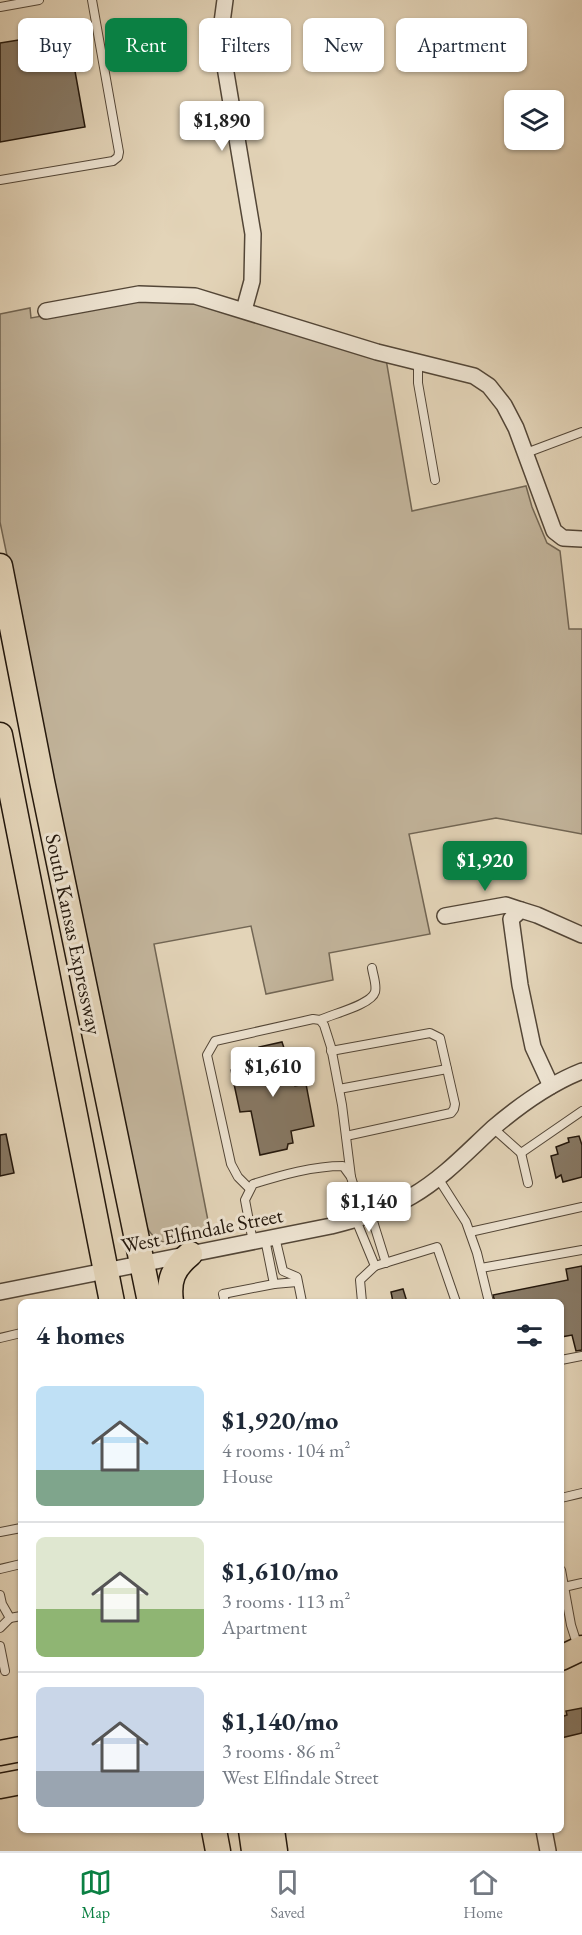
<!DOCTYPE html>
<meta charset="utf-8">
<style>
:root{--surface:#fff;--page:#f6f6f7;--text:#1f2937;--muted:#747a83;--line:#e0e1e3;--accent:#0b8043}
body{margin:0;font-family:"EB Garamond",serif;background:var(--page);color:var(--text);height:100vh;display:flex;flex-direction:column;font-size:22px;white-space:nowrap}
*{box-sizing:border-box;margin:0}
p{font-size:20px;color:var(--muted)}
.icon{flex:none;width:33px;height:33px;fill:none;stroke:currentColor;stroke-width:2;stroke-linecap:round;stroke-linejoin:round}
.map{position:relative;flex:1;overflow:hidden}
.side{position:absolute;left:18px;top:1299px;width:546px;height:534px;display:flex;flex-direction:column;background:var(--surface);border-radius:9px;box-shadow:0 2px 4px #0004}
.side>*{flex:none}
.banner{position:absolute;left:18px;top:18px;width:546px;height:54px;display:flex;gap:12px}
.fabs{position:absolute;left:504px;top:90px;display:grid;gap:12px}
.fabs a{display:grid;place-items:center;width:60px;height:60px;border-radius:9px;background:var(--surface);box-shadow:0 2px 4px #0004;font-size:30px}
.price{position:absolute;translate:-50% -51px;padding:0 14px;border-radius:6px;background:#fff;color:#222;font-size:20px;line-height:39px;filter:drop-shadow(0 2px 3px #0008)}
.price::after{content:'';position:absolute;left:50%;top:36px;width:18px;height:14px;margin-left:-9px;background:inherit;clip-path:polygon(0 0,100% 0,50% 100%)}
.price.on{background:var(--accent);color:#fff}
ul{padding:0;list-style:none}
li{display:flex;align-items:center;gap:18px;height:150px;padding:0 18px}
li+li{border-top:2px solid var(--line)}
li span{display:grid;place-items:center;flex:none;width:168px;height:120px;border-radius:9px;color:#555}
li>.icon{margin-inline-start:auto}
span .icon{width:72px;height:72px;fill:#fffc;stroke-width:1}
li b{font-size:26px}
h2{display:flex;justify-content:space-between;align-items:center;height:72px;padding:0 18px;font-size:26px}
.chip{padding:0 21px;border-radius:9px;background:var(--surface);box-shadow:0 2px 4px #0004;font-size:21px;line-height:54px}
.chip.on{background:var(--accent);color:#fff}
.tab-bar{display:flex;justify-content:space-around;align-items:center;height:84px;border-top:2px solid var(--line);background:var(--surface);font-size:16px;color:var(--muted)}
.tab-bar a{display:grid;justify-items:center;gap:3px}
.tab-bar .on{color:var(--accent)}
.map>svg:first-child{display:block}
.green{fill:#c2b49b;stroke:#726654;stroke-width:1.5}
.building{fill:#877965;stroke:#23170c;stroke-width:1.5}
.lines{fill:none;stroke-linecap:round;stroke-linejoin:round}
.service-casing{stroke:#534637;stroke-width:10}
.minor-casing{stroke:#534637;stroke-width:18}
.primary-casing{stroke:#23170c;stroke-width:27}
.service{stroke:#ede3d1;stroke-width:8}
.minor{stroke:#ede3d1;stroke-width:15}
.primary{stroke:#e3d4b8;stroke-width:24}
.labels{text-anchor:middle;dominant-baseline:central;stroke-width:6;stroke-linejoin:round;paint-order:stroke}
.street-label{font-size:21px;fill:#23170c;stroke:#ede3d1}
</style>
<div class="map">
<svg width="582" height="1851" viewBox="0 0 582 1851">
<rect width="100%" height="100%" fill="#e3d4b8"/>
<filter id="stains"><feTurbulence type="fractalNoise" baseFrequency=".00333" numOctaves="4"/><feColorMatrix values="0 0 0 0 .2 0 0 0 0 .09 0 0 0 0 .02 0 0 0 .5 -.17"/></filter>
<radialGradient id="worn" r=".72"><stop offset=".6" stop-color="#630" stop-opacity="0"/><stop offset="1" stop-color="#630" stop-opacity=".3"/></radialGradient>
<path class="green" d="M137,300h51l198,59 26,152 114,-25 6,21 15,36 13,8 9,78h13v205l-86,-16 -87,16 21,100 -101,19 4,27 -67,14 -15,-68 -97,18 57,292c-26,5 -50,18 -65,-10l-146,-704v-208l30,-6 1,10z"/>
<g class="building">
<path d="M68,32l17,95 -85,15v-99z"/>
<path d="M282,1042l2,6h3l8,38 11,-2 8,42 -23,5 2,12 -5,1 -1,5 -27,6 -9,-44 -11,1 -9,-42 25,-5 -2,-12 6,-2 -1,-4z"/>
<path d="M6,1134l8,39 -14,3v-41z"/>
<path d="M579,1136l3,9v32l-19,5 -2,-7 -5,3 -5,-22 7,-2 -2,-7 13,-5 -1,-4z"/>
<path d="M582,1266v84l-6,1 -4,-16 -11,2v-35h-66l-2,-7 75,-15 -2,-11z"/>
<path d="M403,1289l4,13h-14l-2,-10z"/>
<path d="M582,1708v25l-21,5v-21l6,-2 -1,-4z"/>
</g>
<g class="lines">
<g class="service-casing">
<g id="service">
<path d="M0,7l39,-7"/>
<path d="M0,180l113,-19 5,-4 1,-5 -27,-152"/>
<path d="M418,362v21l17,97"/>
<path d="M526,453l56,-21"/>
<path d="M320,1020c12,-6 51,-15 55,-28 2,-7 -2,-17 -3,-24"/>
<path d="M331,1051l99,-18 10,5 15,66 -1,5 -3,4 -105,23"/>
<path d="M339,1089l108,-20"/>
<path d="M493,1128l28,25 61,-42"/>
<path d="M521,1153l7,30"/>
<path d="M438,1178l28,44 11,31 12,49"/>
<path d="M250,1189l-12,-12 -7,-13 -24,-109 8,-14 98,-22 7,1 4,5 7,22 11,58 9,72"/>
<path d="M371,1215l15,48"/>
<path d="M356,1220l19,46 -15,14 2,22"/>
<path d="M470,1232l112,-25"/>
<path d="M275,1237l8,34 14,6 5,25"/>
<path d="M253,1242l-8,-42 8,-16c29,-9 60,-18 90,-18l8,11 12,40"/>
<path d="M375,1266l62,-19 19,55"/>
<path d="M481,1268l101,-18"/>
<path d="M274,1284l23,-2"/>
<path d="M225,1302l-2,-8 51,-10 -9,-45"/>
<path d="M0,1338l21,-5"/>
<path d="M561,1360l21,-4"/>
<path d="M561,1498l21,-5"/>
<path d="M0,1532l21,-4"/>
<path d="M0,1569l21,-5"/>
<path d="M561,1570l10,55 7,22"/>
<path d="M564,1587l18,-4"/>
<path d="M0,1595l2,9 8,14 11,-2"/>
<path d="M0,1628l10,-10"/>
<path d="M0,1646l5,25"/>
</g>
</g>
<g class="minor-casing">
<g id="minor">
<path d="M225,0l-4,30 1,19 31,185 -1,47 -8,29"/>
<path d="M46,311l93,-17 56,2 182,56 97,24 15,10 15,19 12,23 38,103 9,7 19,1"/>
<path d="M445,916l61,-11 15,5"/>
<path d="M551,1086l-18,-39 -13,-62 -9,-66 10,-9 16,5 45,20"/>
<path d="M0,1292l331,-66c28,-7 56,-15 81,-30 31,-18 55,-44 81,-68 27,-23 56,-44 89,-57"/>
<path d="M544,1830l4,21"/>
</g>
</g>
<g class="primary-casing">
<g id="primary">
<path d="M0,566l42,215 108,521"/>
<path d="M0,735l112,567"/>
<path d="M171,1302c-3,-22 2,-34 19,-48"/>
<path d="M561,1658l21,-10"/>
<path d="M0,1753l21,-4"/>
<path d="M0,1786l21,-4"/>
<path d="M214,1830l4,21"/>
<path d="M251,1830l3,21"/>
<path d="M272,1830l3,21"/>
</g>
</g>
<use href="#service" class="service"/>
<use href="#minor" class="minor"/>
<use href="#primary" class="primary"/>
</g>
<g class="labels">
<g class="street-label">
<text transform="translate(74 934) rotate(78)">South Kansas Expressway</text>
<text transform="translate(202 1230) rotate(-11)">West Elfindale Street</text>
</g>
</g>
<rect width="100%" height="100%" filter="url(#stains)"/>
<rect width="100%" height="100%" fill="url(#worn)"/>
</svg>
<div class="fabs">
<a><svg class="icon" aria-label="layers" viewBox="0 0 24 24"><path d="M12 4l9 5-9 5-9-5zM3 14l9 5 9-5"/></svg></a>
</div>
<b class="price" style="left:222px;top:152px">$1,890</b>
<b class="price on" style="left:485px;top:892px">$1,920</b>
<b class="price" style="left:273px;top:1098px">$1,610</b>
<b class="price" style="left:369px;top:1233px">$1,140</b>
<div class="banner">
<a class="chip">Buy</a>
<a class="chip on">Rent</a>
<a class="chip">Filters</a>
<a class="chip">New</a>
<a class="chip">Apartment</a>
</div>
<section class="side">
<h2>4 homes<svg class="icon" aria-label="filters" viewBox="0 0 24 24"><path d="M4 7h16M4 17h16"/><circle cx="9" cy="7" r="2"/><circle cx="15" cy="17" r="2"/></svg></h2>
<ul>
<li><span style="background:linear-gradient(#bfe0f5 70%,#7fa58c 0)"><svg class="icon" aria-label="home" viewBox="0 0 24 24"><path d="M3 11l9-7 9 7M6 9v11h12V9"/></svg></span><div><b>$1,920/mo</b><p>4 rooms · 104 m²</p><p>House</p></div></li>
<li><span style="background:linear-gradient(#dfe7d0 60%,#8fb573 0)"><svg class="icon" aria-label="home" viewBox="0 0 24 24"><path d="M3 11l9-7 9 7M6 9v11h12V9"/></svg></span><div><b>$1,610/mo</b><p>3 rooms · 113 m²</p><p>Apartment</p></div></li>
<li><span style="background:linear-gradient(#c9d6e8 70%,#9aa5b1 0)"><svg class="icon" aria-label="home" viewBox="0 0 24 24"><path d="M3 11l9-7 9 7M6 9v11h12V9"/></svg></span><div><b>$1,140/mo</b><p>3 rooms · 86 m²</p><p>West Elfindale Street</p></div></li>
</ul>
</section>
</div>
<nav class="tab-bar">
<a class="on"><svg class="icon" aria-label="map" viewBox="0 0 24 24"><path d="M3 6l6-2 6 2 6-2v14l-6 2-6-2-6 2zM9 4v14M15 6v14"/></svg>Map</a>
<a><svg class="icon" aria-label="saved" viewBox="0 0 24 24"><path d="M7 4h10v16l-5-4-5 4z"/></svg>Saved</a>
<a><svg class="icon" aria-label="home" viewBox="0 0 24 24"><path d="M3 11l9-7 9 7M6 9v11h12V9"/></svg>Home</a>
</nav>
